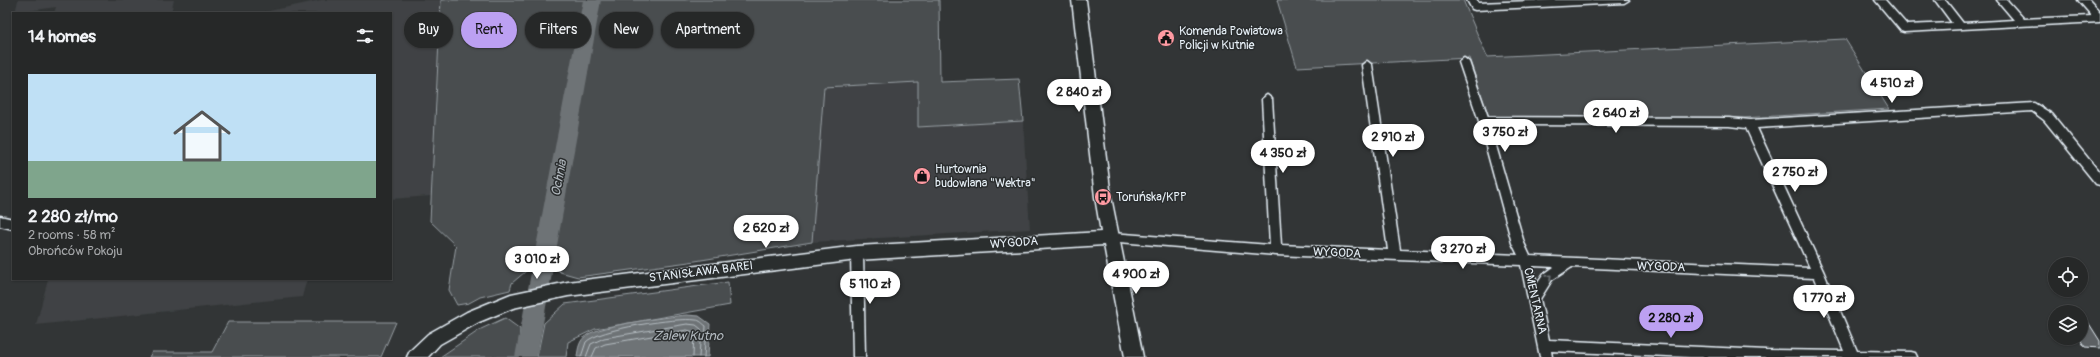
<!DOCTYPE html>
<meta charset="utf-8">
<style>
:root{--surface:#262828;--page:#323434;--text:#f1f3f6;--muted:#a4a6a8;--line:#424445;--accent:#bca0f2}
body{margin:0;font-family:Pangolin,sans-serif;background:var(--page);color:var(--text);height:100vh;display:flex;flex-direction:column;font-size:15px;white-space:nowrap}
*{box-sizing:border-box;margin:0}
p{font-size:13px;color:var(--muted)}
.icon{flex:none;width:22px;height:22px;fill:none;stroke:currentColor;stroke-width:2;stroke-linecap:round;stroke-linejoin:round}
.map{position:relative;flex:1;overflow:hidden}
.side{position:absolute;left:12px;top:12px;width:380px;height:268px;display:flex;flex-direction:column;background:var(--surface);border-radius:0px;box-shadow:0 1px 3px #0004,0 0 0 1px var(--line)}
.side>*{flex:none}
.top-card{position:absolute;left:404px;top:12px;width:380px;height:36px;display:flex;gap:8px}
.tools{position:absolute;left:2048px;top:257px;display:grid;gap:8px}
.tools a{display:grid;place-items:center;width:40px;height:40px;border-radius:50%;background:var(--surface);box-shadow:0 1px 3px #0004,0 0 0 1px var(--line);font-size:20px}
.price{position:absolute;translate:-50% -34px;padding:0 9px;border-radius:14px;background:#fff;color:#222;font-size:13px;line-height:26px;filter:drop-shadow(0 1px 2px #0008)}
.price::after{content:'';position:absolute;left:50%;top:24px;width:12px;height:9px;margin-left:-6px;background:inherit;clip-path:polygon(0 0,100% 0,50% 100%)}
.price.on{background:var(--accent);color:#111}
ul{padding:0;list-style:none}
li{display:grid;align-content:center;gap:8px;height:212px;padding:0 16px}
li+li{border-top:1px solid var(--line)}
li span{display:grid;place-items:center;height:124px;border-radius:0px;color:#555}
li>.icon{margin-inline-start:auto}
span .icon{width:72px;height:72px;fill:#fffc;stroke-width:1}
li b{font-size:17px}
h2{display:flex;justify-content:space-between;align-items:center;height:48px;padding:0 16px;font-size:17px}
.pill{padding:0 14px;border-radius:18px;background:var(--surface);box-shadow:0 1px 3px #0004,0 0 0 1px var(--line);font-size:14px;line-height:36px}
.pill.on{background:var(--accent);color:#111}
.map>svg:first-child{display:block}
.built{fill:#3f4244}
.green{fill:#494d4f;stroke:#989fa4}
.water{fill:#6e7376;stroke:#9fa5aa}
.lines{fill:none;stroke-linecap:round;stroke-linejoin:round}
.shore{stroke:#b7bfc4;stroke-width:1}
.river{fill:#6e7376;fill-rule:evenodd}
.building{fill:#5c6063;stroke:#e8f1f8}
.street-casing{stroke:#e8f1f8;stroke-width:3}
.secondary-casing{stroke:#e8f1f8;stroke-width:3}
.street{fill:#2a2d2e;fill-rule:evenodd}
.secondary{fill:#2a2d2e;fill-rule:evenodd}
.oneway{stroke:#6c7275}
.labels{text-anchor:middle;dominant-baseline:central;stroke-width:3;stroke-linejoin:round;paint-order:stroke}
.poi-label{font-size:12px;fill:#e8f1f8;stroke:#2a2d2e;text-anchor:start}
.street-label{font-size:12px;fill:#e8f1f8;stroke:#2a2d2e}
.water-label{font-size:13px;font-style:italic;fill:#b1b8be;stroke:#2a2d2e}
</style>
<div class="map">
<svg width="2100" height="357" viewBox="0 0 2100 357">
<rect width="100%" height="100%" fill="#323536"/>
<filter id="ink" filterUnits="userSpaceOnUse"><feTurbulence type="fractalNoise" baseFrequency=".025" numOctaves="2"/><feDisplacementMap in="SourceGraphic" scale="8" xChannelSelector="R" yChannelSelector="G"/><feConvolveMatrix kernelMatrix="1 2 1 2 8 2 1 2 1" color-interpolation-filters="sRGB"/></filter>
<g filter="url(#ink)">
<g class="built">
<path d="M18,0h156l-3,13h-117l2,-6 -41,6z"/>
<path d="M321,0h120l-10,196 -40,3v-186h-131z"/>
<path d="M918,82v45l105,-6 7,108 -218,13 11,-155z"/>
<path d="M48,279h259l-5,18 -266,28z"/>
</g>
<g class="green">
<path d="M441,0h146l-24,115 -21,117 -10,34 -20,17 -2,7 -30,7 -11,6 -12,2 -8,-15 7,-44 -26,-25z"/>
<path d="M597,0h342l1,82 79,-3 4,42 -105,6v-45l-94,5 -12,155 -123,20 -111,15 -18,-5 -8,-8 16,-103z"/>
<path d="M1277,0h186l24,57 358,-18 44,70 -146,9 -254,-1 -20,-59 -172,9z"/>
<path d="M728,282l2,23 -135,24 -27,13 -2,15h-29l7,-34 21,-19z"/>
<path d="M505,318l15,11 -2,28h-78l41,-28z"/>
<path d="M228,322h168l-15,35h-232l3,-5h60z"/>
</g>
<path class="water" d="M687,315l12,1 11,8 -2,33h-131c1,-8 2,-17 10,-22 14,-10 80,-18 100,-20z"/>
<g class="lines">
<g class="shore">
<path d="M581,357l5,-15c12,-13 91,-25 110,-22 4,0 7,4 10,6l-2,31"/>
<path d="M586,357l5,-13 13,-6 83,-14 9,1 5,4 -2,28"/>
<path d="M592,357l4,-9 9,-4 82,-14 7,2 -1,25"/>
</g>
<path class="river" d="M583,0h18l-64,357h-22z"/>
</g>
<path class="building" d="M2081,322h7l12,19v7l-15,-1 -4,-6z"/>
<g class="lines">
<g class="street-casing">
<g id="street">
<path d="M1467,0h10l1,3 75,-3h76l-5,3 -149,7 -3,-1z"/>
<path d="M1875,0h10l22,25 45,-2 -17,-23h10l18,23 51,-3 -17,-20h10l17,19 68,-3 -14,-16h11l11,12v10l-196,10 -3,-1z"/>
<path d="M1464,58l5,4 19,55 241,1 21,2 284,-17 18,11 48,59v12l-4,-1 -52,-64 -12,-9 -275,17 67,145 33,78 54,1 4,1 2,4h-227l-139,-6 1,6h-12l-19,-92 -245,-10 -169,-14 -2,-3 2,-3 4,-2 159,12 -8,-146 5,-4 5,4 9,146 107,5 -26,-185 5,-4 5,4 28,185 118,5 -6,-12 -33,-122 -20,-59zM1490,125l239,1 17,2 64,140 -280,-12 -6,-13zM1533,266l21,1 -10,7 -7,10zM1572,267l242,11 30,73 -78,-1 -217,-10 -9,-41 12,-19z"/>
<path d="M0,216l13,3v10l-13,-3z"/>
<path d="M857,248l4,2 2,3 2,104h-12l-2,-104 2,-3z"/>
</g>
</g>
<g class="secondary-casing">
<path id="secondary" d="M1072,0h14l25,197 32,160h-18l-21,-112 -247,15 -289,36 -55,12 -34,14 -39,22 -12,13h-21l3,-6 18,-17 39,-22 44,-18 57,-12 289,-36 244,-14 -6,-35z"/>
</g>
<use href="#street" class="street"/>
<use href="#secondary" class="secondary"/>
</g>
<defs><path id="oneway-chevron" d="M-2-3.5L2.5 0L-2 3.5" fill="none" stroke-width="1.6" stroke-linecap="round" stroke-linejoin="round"/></defs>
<use class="oneway" href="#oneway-chevron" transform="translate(1549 277) rotate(-44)"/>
</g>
<defs>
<g id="civic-disc" transform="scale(0.9)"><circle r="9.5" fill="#ff9aa2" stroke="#2a2d2e"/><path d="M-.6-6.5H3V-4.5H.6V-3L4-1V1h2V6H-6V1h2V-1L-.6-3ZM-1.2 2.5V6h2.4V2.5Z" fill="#111"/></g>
<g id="shop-disc" transform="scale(0.9)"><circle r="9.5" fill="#ff9aa2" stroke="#2a2d2e"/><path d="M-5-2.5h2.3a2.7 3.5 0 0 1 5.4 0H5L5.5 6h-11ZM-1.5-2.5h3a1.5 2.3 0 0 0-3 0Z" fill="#111"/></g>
<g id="bus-disc" transform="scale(0.9)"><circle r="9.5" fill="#ff9aa2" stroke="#2a2d2e"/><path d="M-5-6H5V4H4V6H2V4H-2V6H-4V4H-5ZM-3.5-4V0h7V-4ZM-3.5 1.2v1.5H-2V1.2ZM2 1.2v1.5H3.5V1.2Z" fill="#111"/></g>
</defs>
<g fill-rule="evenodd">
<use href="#civic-disc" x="1166" y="38"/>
<use href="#shop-disc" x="922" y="176"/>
<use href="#bus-disc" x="1103" y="197"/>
</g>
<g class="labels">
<g class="poi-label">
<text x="1179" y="31">Komenda Powiatowa<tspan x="1179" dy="14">Policji w Kutnie</tspan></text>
<text x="935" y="169">Hurtownia<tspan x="935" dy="14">budowlana "Wektra"</tspan></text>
<text x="1116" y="197">Toruńska/KPP</text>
</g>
<g class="street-label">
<text transform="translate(1014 243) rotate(-4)">WYGODA</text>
<text transform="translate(1337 253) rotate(3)">WYGODA</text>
<text transform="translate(1661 267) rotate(2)">WYGODA</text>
<text transform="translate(701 272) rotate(-7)">STANISŁAWA BAREI</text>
<text transform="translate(1535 301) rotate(77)">CMENTARNA</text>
</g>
<g class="water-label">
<text transform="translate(559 178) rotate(-79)">Ochnia</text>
<text x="688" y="336">Zalew Kutno</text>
</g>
</g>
</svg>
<div class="tools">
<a><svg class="icon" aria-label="locate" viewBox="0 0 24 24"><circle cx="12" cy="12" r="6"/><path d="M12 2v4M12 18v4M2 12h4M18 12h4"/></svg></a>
<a><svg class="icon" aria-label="layers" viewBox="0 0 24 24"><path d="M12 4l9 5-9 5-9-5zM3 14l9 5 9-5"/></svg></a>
</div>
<b class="price" style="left:1892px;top:104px">4 510 zł</b>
<b class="price" style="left:1079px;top:113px">2 840 zł</b>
<b class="price" style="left:1616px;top:134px">2 640 zł</b>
<b class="price" style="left:1505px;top:153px">3 750 zł</b>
<b class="price" style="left:1393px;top:158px">2 910 zł</b>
<b class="price" style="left:1283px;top:174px">4 350 zł</b>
<b class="price" style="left:1795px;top:193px">2 750 zł</b>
<b class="price" style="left:766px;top:249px">2 620 zł</b>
<b class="price" style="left:1463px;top:270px">3 270 zł</b>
<b class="price" style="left:537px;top:280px">3 010 zł</b>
<b class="price" style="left:1136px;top:295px">4 900 zł</b>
<b class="price" style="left:870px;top:305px">5 110 zł</b>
<b class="price" style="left:1824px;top:319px">1 770 zł</b>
<b class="price on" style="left:1671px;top:339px">2 280 zł</b>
<div class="top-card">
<a class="pill">Buy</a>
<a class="pill on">Rent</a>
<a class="pill">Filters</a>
<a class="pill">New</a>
<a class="pill">Apartment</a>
</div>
<section class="side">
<h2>14 homes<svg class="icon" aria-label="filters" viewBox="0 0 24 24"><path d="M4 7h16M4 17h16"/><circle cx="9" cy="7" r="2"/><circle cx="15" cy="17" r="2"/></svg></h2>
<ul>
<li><span style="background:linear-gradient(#bfe0f5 70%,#7fa58c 0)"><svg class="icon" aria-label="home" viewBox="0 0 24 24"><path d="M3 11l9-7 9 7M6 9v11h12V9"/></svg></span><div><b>2 280 zł/mo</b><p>2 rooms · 58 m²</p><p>Obrońców Pokoju</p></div></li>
</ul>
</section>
</div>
